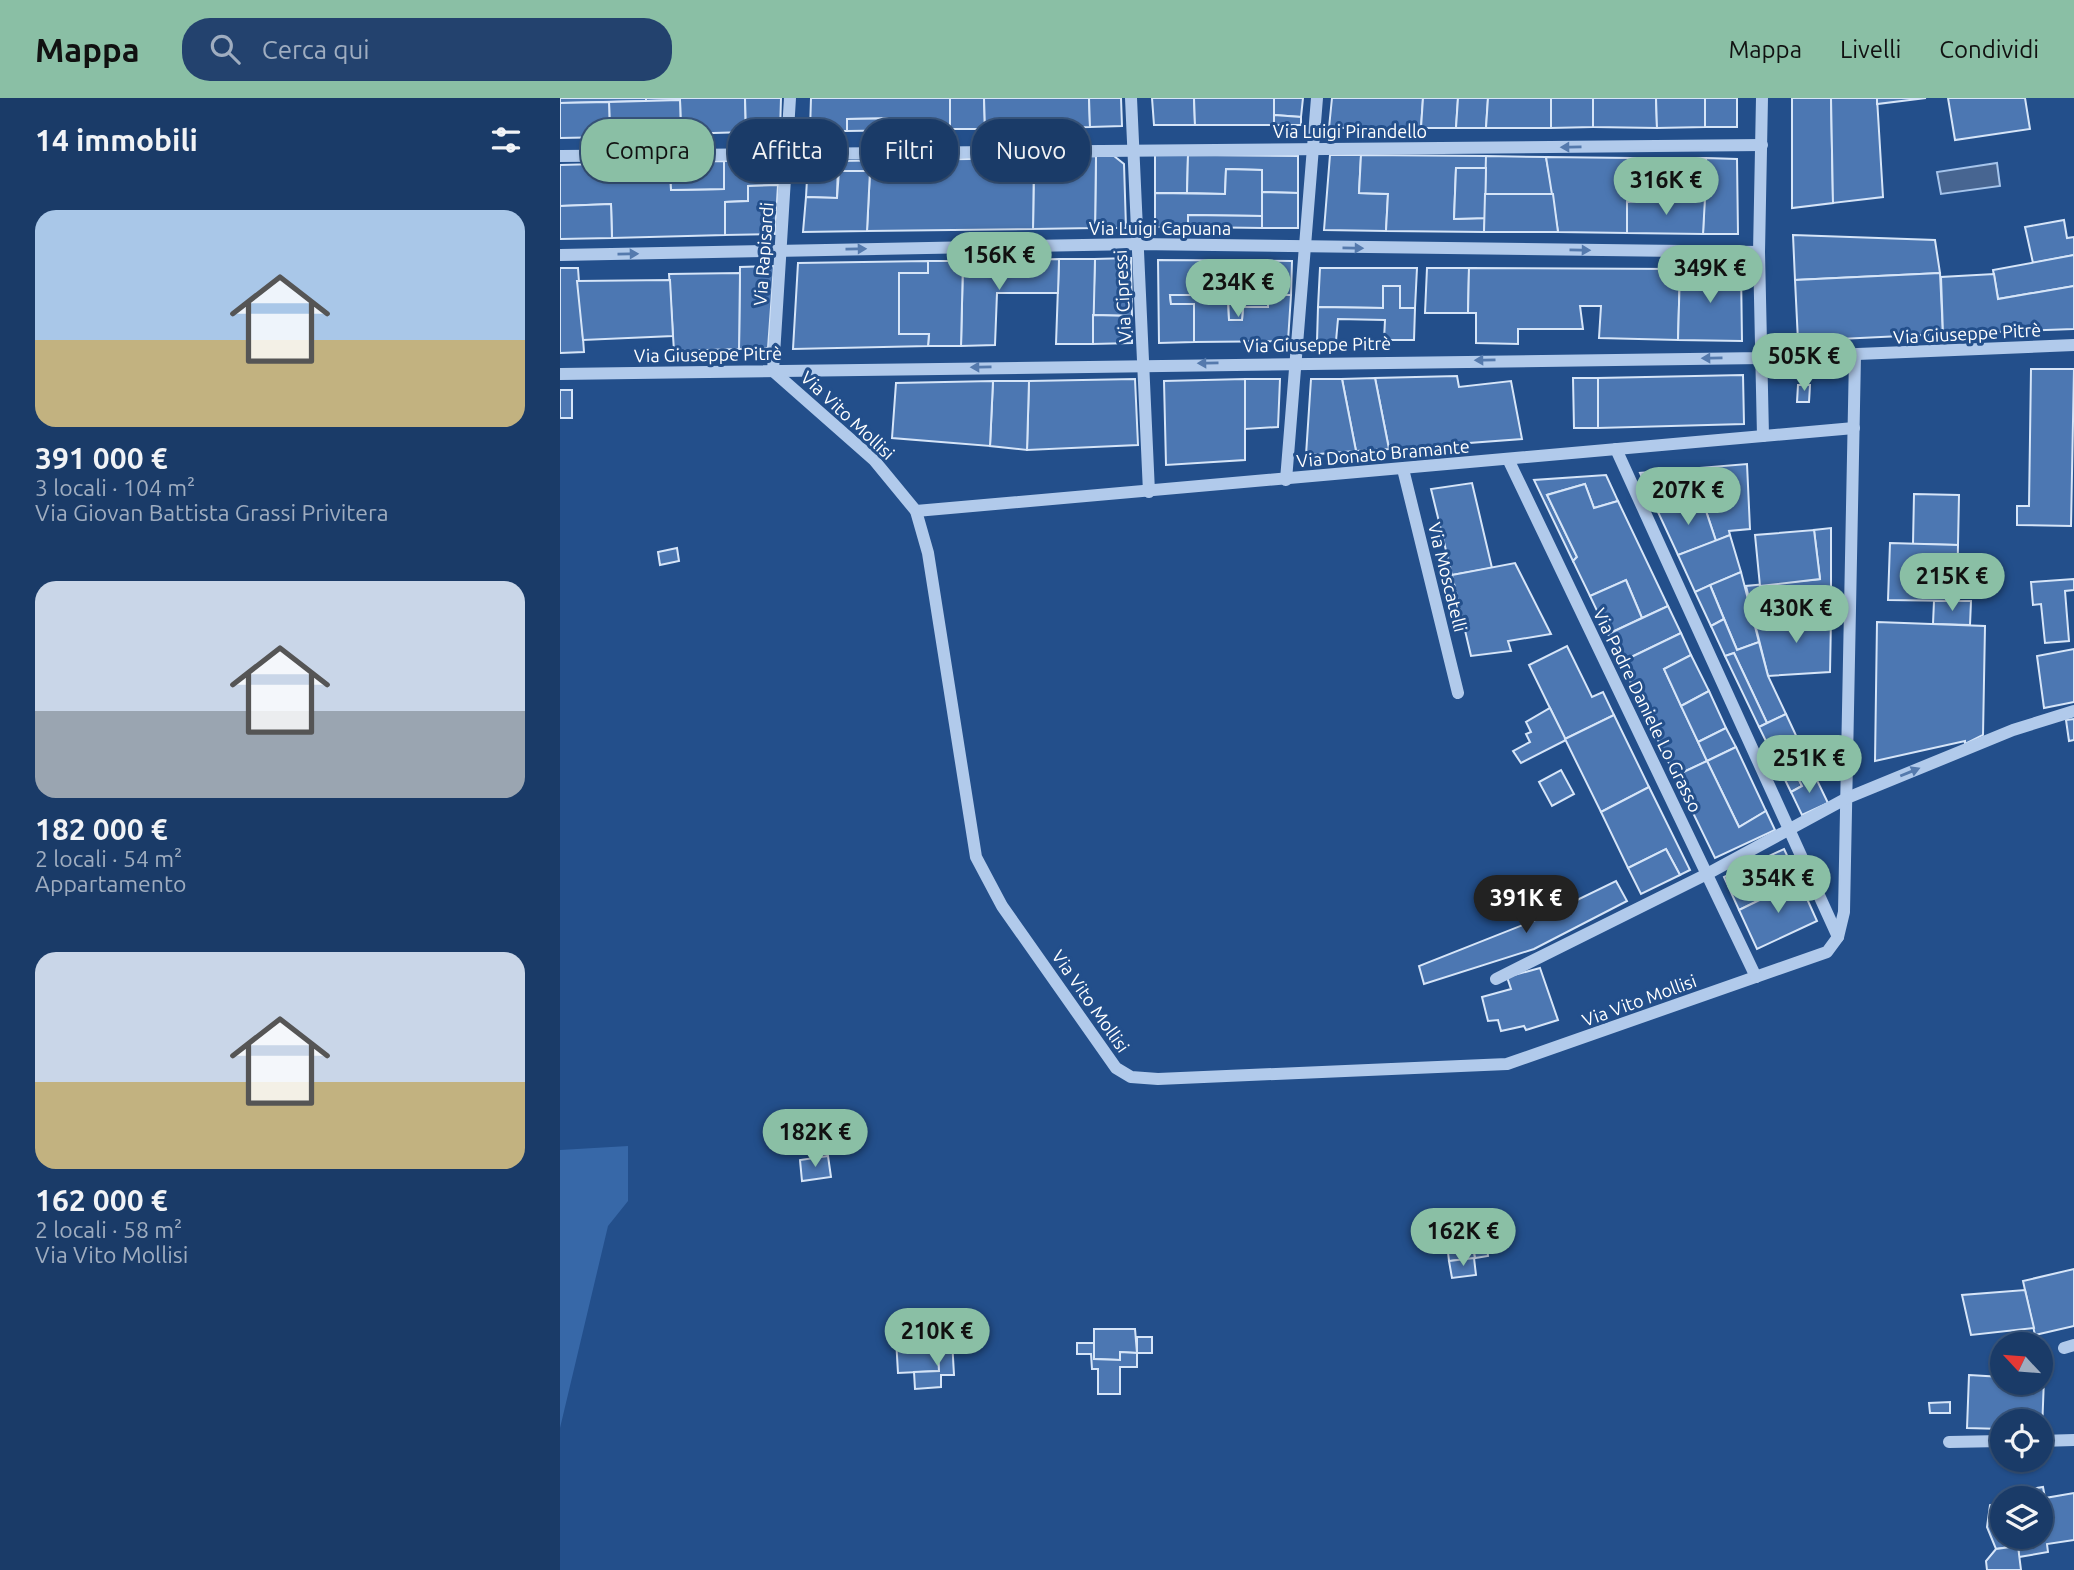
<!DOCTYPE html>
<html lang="it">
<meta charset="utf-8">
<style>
:root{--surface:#1a3b68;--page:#23426e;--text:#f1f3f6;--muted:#9fadc0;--line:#38557c;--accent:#8abfa5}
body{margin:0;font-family:Ubuntu,sans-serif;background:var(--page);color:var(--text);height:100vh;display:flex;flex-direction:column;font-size:26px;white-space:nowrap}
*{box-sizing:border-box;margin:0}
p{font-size:23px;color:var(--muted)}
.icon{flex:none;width:38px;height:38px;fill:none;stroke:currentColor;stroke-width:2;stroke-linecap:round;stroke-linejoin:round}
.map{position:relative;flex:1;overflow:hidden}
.details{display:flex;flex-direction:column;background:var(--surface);width:560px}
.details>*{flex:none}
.hud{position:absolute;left:21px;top:21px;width:665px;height:63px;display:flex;gap:14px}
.needle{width:46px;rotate:296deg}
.buttons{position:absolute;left:1430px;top:1234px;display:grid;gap:14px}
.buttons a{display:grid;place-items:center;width:63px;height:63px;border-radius:50%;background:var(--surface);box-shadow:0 2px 5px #0004,0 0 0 2px var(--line);font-size:35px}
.price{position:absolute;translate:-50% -60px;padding:0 16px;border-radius:24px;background:var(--accent);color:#111;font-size:23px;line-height:46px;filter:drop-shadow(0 2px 4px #0008)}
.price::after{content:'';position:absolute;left:50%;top:42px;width:21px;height:16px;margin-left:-10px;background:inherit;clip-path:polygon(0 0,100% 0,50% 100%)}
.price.current{background:#222;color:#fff}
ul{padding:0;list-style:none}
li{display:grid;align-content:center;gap:14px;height:371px;padding:0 35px}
li span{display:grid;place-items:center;height:217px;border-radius:21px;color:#555}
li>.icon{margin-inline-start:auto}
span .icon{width:126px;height:126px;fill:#fffc;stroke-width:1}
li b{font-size:30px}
h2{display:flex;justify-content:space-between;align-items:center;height:84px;padding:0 35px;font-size:30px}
.tag{padding:0 24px;border-radius:28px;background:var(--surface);box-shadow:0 2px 5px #0004,0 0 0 2px var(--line);font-size:24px;line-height:63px}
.tag.current{background:var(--accent);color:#111}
header{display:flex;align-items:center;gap:42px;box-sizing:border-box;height:98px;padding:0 35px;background:var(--accent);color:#111}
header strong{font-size:33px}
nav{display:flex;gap:38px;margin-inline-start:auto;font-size:24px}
.search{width:490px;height:63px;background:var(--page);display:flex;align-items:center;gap:18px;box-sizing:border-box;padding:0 24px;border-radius:28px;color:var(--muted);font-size:26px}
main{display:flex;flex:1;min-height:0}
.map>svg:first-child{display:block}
.green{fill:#3768a8}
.water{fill:#476591;stroke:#a5c4eb;stroke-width:2}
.building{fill:#4c77b2;stroke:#d6e5f8;stroke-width:2}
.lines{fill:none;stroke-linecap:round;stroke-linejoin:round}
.minor{stroke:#b1caeb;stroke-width:12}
.oneway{fill:#557aad}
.labels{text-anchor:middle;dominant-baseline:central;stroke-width:6;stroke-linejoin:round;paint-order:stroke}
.street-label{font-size:18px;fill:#fff;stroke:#234f8b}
</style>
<header>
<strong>Mappa</strong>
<div class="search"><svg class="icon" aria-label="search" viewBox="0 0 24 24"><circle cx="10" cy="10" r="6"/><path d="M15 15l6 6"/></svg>Cerca qui</div>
<nav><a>Mappa</a><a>Livelli</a><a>Condividi</a></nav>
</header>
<main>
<section class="details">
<h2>14 immobili<svg class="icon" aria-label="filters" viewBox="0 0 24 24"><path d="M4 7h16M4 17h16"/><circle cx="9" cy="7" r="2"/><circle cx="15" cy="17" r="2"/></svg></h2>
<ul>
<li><span style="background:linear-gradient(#a9c7e8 60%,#c2b280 0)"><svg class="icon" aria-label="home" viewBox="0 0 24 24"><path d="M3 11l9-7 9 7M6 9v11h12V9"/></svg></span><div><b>391 000 €</b><p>3 locali · 104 m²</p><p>Via Giovan Battista Grassi Privitera</p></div></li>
<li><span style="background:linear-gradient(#c9d6e8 60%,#9aa5b1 0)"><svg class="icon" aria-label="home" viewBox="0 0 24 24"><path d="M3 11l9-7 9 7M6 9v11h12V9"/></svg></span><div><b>182 000 €</b><p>2 locali · 54 m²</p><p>Appartamento</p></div></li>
<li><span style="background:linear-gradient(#c9d6e8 60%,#c2b280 0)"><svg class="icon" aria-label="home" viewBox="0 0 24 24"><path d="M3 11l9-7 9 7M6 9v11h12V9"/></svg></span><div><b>162 000 €</b><p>2 locali · 58 m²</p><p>Via Vito Mollisi</p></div></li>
</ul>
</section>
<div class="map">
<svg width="1514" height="1472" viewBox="0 0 1514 1472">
<rect width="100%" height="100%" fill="#234f8b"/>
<path class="green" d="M68,1048v55l-20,25 -48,202v-278z"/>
<path class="water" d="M1437,65l3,23 -59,8 -4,-22z"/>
<g class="building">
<path d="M0,0h86v3l-86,2z"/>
<path d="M86,0h99l1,34 -65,2 -1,-34 -34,1z"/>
<path d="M185,0h36l-1,34h-34z"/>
<path d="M251,0h139v31l-38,1v-12l-65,1v12h-37z"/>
<path d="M390,0h34l1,31h-35z"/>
<path d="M424,0h105l1,29 -105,2z"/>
<path d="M529,0h32l1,28 -32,1z"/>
<path d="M592,0h42l1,27h-41z"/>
<path d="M634,0h80v27h-79z"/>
<path d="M714,0h29l-2,19 -27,-2z"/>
<path d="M772,0h91l-2,30h-92z"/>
<path d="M863,0h35l-2,30h-35z"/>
<path d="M898,0h30l-2,30h-30z"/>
<path d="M928,0h63v30h-65z"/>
<path d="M991,0h42v29l-42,1z"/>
<path d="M1033,0h63l1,30 -64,-1z"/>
<path d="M1096,0h49v29l-48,1z"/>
<rect x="1145" y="0" width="32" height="29"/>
<path d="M1232,0h39l2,105 -41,5z"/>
<path d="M1271,0h46l6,99 -50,6z"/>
<path d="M1317,0h49l-49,6z"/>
<path d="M1388,0h77l5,31 -75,11z"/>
<path d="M120,2l1,34 -71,3 -1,-35z"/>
<path d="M49,4l1,35 -50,1v-35z"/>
<path d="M714,17l27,2v8h-27z"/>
<path d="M352,20v12l-65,1v-12z"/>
<path d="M595,57h33l-1,38h-32z"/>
<path d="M628,57l110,1v37l-36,-1v-22l-36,-1 -1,25 -38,-1z"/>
<path d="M770,57h31l-2,38 29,1 -2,37 -62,-1z"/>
<path d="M801,57l125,1v12h-30l-2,51 31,-1 -1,14 -98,-1 2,-37 -29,-1z"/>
<path d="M536,58h18l10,8 2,64h-31z"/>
<path d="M536,58l-1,72 -62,1 1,-71z"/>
<path d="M926,58l60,1 7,37h-68z"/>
<path d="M986,59l84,1 -3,75 -69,-1z"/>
<path d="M474,60l-1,71 -166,2 3,-60h-31l-1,-10z"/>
<path d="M1070,60h34l-1,14 43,1 -1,25 -78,4z"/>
<path d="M1104,60h42v15l-43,-1z"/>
<path d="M1146,60l31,1 1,75h-35z"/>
<path d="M219,61l-1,26 -30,1v15l-23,1v33l-113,3 -1,-34 -51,2v-41l110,-3 1,28 53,-1v-28z"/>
<path d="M164,63v28l-53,1 -1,-28z"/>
<path d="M248,63h30l-1,37 -31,-1z"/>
<path d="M896,70h30l-1,50 -31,1z"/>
<path d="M666,71l36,1v46l-74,-1v12h-33v-34l70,1z"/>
<path d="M279,73h31l-3,60 -64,1 3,-35 31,1z"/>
<path d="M218,87l-3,49 -50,1v-33l23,-1v-15z"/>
<path d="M702,94l36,1v35h-36z"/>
<path d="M925,96h68l5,38h-74z"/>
<path d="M1145,100l-2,36 -76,-1v-31z"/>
<path d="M51,106l1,34 -52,1v-33z"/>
<path d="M628,117l74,1v12l-74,-1z"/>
<path d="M1504,122l3,18 7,-1v18l-41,8 -8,-36z"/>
<path d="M1233,137l142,5 5,33 -145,7z"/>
<path d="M1514,157v31l-76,13 -5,-29z"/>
<path d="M571,160l1,58 -39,-1 2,-56z"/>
<path d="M499,161h36l-2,85h-37z"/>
<path d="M499,161l-1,34h-61l-2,52 -34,1 2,-85z"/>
<path d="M598,162l134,1 -1,34h-121l1,9h23v38l-35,1z"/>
<path d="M368,163h35l-2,85h-33l1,-12h-30v-61h29z"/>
<path d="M368,163v12h-29v61h30l-1,12 -135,3 5,-86z"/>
<path d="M214,168l-6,82 -29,1 1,-82z"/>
<path d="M0,170h18l6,84 -24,1z"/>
<path d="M760,170h97l-2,40h-15v-22h-17v22l-65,-1z"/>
<path d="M867,170h42l-1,45h-43z"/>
<path d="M909,170l211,1 -2,71 -79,-2 2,-32h-21l3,23h-65v15l-42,-1v-30h-8z"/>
<path d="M1120,171h61l1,72 -64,-1z"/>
<path d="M180,175l-1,76 -65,2 -5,-77z"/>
<path d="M1380,175l3,61 -145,7 -3,-61z"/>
<path d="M1434,176l4,25 76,-13v43l-131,5 -2,-57z"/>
<path d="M110,182l3,56 -90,4 -6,-59z"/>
<path d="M823,188h17v22h15l-1,32h-30l1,-20 -47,-1 -2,22h-19l1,-34 65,1z"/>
<path d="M610,197h58l1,25h13l1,-13h25v-12h23l-3,46 -94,1v-38h-23z"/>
<path d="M668,197h40v12h-25l-1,13h-13z"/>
<path d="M533,217l39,1v27l-39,1z"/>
<path d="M1471,271h43l-3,157 -54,-1v-19h12z"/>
<path d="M1183,277l1,49 -146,4v-50z"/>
<path d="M897,278l2,11 52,-6 11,58 -133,10 -14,-71z"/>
<path d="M815,280l14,71 -33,2 -14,-72z"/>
<path d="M1013,280h25v50h-24z"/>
<path d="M575,281l3,66 -111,5 2,-69z"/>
<path d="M685,281v81l-79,5 -2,-84z"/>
<path d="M685,281h35l-2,48 -33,2z"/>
<path d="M751,281h31l14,72 -50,4z"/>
<path d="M433,283h36l-2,69 -37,-4z"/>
<path d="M433,283l-3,65 -98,-8 4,-55z"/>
<path d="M1238,287h12l-1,17h-12z"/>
<rect x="0" y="292" width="12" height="28"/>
<path d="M1187,366l3,65 -21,2 1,4 -14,6 -13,-39 -45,10 -18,-39z"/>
<path d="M1046,377l12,26 -24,7 -9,-24 -38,11 30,62 -4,4 -39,-81z"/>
<path d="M912,385l20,85 -40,7 -21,-86z"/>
<path d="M1025,386l9,24 24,-7 50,105 -26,12 -16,-38 -36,16 -17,-35 4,-4 -30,-62z"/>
<path d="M1354,396l45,1 -1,50 -45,-1z"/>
<path d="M1143,404l13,39 -38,14 -20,-43z"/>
<path d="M1271,430v91l-26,3 -1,-12 -25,1 2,15 -25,2 -10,-42 74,-7 -6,-49z"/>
<path d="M1254,432l6,49 -60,7 -5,-51z"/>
<path d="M1170,437l11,37 -46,20 -17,-37z"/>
<path d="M1330,445l68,2 -1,56 -69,-1z"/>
<path d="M117,450l2,13 -19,4 -2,-13z"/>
<path d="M955,465l36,71 -43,7 3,10 -40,5 -19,-81z"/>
<path d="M1181,474l18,70 -22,8 -27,-65z"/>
<path d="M1514,481v11l-9,1 4,50 -24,2 -4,-39 -8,1 -2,-23z"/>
<path d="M1066,482l16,38 -34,16 -18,-38z"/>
<path d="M1150,487l14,34 -13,7 -16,-34z"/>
<path d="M1374,503h37l-1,24 -37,-1z"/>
<path d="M1108,508l13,27 -60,29 -13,-28z"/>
<path d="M1244,512l1,12 26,-3 -1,53 -62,4 -12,-48 25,-2 -2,-15z"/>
<path d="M1164,521l13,31 22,-8 9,34 18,38 -19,9 -33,-70 -9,3 -14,-30z"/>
<path d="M1317,524l108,4 -2,109 -18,9v-3l-90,20z"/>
<path d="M1121,535l10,22 -27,14 43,92 -32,15 -54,-114z"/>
<path d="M1007,548l25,51 11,-5 11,23 -49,24 -36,-74z"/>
<path d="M1514,551v53l-30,6 -7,-52z"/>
<path d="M1174,555l33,70 -8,4 -34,-71z"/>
<path d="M1131,557l18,36 -28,15 -17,-37z"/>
<path d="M1149,593l17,37 -28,14 -17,-36z"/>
<path d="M990,610l16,32 -45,23 -8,-12 17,-9 -4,-8 5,-2 -5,-10z"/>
<path d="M1226,616l27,58 -14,8 3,6 -11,6 -32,-65z"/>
<path d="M1054,617l35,72 -48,25 -36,-73z"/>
<path d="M1514,621v21l-5,1 -3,-21z"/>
<path d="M1166,630l10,19 -29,14 -9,-19z"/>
<path d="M1176,649l30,64 -27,16 -32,-66z"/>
<path d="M1147,663l32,66 27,-16 9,19 -60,28 -40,-82z"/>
<path d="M1001,672l13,24 -22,12 -13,-24z"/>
<path d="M1253,674l15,31 -26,12 -11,-23 11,-6 -3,-6z"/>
<path d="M1089,689l41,83 -10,5 -14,-26 -38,19 -27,-56z"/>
<path d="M1106,751l14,26 -39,19 -13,-26z"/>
<path d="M1224,751l15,32 -60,29 -15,-33z"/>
<path d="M1056,783l11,20 -93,48 -110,35 -5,-18 119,-47z"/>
<path d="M1239,783l18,40 -60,28 -18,-39z"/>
<path d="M980,870l18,52 -32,10 -2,-4 -23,5 -3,-11 -10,1 -6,-24 29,-8 -4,-12z"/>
<path d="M268,1058l3,21 -29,4 -2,-21z"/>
<path d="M911,1125l4,35 -26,3 -4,-35z"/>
<path d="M925,1131l3,27 -13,2 -4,-27z"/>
<path d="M914,1160l2,17 -24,3 -3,-17z"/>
<path d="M1514,1171v57l-39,9 -12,-54z"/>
<path d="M1465,1192l9,38 -63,7 -9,-40z"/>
<path d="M377,1221l2,52 -41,2 -3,-52z"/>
<path d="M534,1231h41l2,24 -17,-1v8l-26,-1z"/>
<rect x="577" y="1239" width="15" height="16"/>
<path d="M392,1242l2,35h-13v12l-26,2 -1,-17 25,-1 -1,-30z"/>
<path d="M517,1245h17v16l26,1v-8l17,1v14h-17v27h-22v-25h-6l-1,-15h-14z"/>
<path d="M1409,1277l33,2v5h38v-4h4l-2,53 -2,-10h-38v8l-35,-1z"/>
<path d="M1390,1304v11h-20l-1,-10z"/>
<path d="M1483,1389l2,11 29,-5v47l-27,4 1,8 -29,5 -1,-11 -22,3 -9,-22 3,-22 12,-2v33h38v-38h-26l-1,-6z"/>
<path d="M1458,1448l3,24h-34l-1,-9 10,-12z"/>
</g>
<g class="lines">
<g class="minor">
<path d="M230,0l-17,273 101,89 42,51 12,42 48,304 26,49 114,162 15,9 27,2 349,-15 320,-112 11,-15 6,-25 11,-556"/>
<path d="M571,0l18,394"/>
<path d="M1202,0l-3,154 4,184"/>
<path d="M0,58l1202,-11"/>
<path d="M0,157l577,-11 622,8"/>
<path d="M0,276l1202,-16 312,-13"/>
<path d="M1056,351l222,488"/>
<path d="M948,361l248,518"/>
<path d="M843,371l55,224"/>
<path d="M726,382l31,-382"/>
<path d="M356,413l938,-83"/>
<path d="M936,881l211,-105 140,-76 166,-68 61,-19"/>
<path d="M1504,1250l10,-3"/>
<path d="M1480,1343l34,-1"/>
<path d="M1389,1344l53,-1"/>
</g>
</g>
<defs><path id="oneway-solid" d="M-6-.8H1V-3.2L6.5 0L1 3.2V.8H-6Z" transform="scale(1.75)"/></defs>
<g class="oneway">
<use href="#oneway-solid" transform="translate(1011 49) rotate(179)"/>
<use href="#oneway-solid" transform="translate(793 150) rotate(1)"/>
<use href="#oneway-solid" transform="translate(296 151) rotate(-1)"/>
<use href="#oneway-solid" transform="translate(1020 152) rotate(1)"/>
<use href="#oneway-solid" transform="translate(68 156) rotate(-1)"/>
<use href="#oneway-solid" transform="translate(1152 260) rotate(179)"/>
<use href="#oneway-solid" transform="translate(925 262) rotate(179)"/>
<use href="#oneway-solid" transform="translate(648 265) rotate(179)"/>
<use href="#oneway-solid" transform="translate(421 269) rotate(179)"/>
<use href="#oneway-solid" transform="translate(1350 674) rotate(-22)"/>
</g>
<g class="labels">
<g class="street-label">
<text x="790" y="33">Via Luigi Pirandello</text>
<text x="600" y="130">Via Luigi Capuana</text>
<text transform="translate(203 156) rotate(-86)">Via Rapisardi</text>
<text transform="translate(562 198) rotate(-93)">Via Cipressi</text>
<text transform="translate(1407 235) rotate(-3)">Via Giuseppe Pitrè</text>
<text transform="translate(757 246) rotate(-1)">Via Giuseppe Pitrè</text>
<text transform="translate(148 256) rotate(-1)">Via Giuseppe Pitrè</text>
<text transform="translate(288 317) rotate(43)">Via Vito Mollisi</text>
<text transform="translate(823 355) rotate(-5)">Via Donato Bramante</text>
<text transform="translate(888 479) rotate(76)">Via Moscatelli</text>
<text transform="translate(1088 612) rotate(64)">Via Padre Daniele Lo Grasso</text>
<text transform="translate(1079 902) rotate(-20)">Via Vito Mollisi</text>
<text transform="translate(531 903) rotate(55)">Via Vito Mollisi</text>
</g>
</g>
</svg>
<div class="buttons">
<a><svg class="needle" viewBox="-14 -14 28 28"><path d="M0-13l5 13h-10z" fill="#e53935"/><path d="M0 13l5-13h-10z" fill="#9fadc0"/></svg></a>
<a><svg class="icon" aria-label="locate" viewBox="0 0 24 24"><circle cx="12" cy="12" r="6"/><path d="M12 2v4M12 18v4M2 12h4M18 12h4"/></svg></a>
<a><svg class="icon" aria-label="layers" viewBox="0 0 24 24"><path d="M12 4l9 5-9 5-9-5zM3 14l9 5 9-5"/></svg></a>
</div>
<b class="price" style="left:1106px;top:119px">316K €</b>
<b class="price" style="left:439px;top:194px">156K €</b>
<b class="price" style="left:1150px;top:207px">349K €</b>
<b class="price" style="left:678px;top:221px">234K €</b>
<b class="price" style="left:1244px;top:295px">505K €</b>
<b class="price" style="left:1128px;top:429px">207K €</b>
<b class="price" style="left:1392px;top:515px">215K €</b>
<b class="price" style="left:1236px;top:547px">430K €</b>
<b class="price" style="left:1249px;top:697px">251K €</b>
<b class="price" style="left:1218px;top:817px">354K €</b>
<b class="price current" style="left:966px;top:837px">391K €</b>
<b class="price" style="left:255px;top:1071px">182K €</b>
<b class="price" style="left:903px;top:1170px">162K €</b>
<b class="price" style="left:377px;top:1270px">210K €</b>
<div class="hud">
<a class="tag current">Compra</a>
<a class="tag">Affitta</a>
<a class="tag">Filtri</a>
<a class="tag">Nuovo</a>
</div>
</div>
</main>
